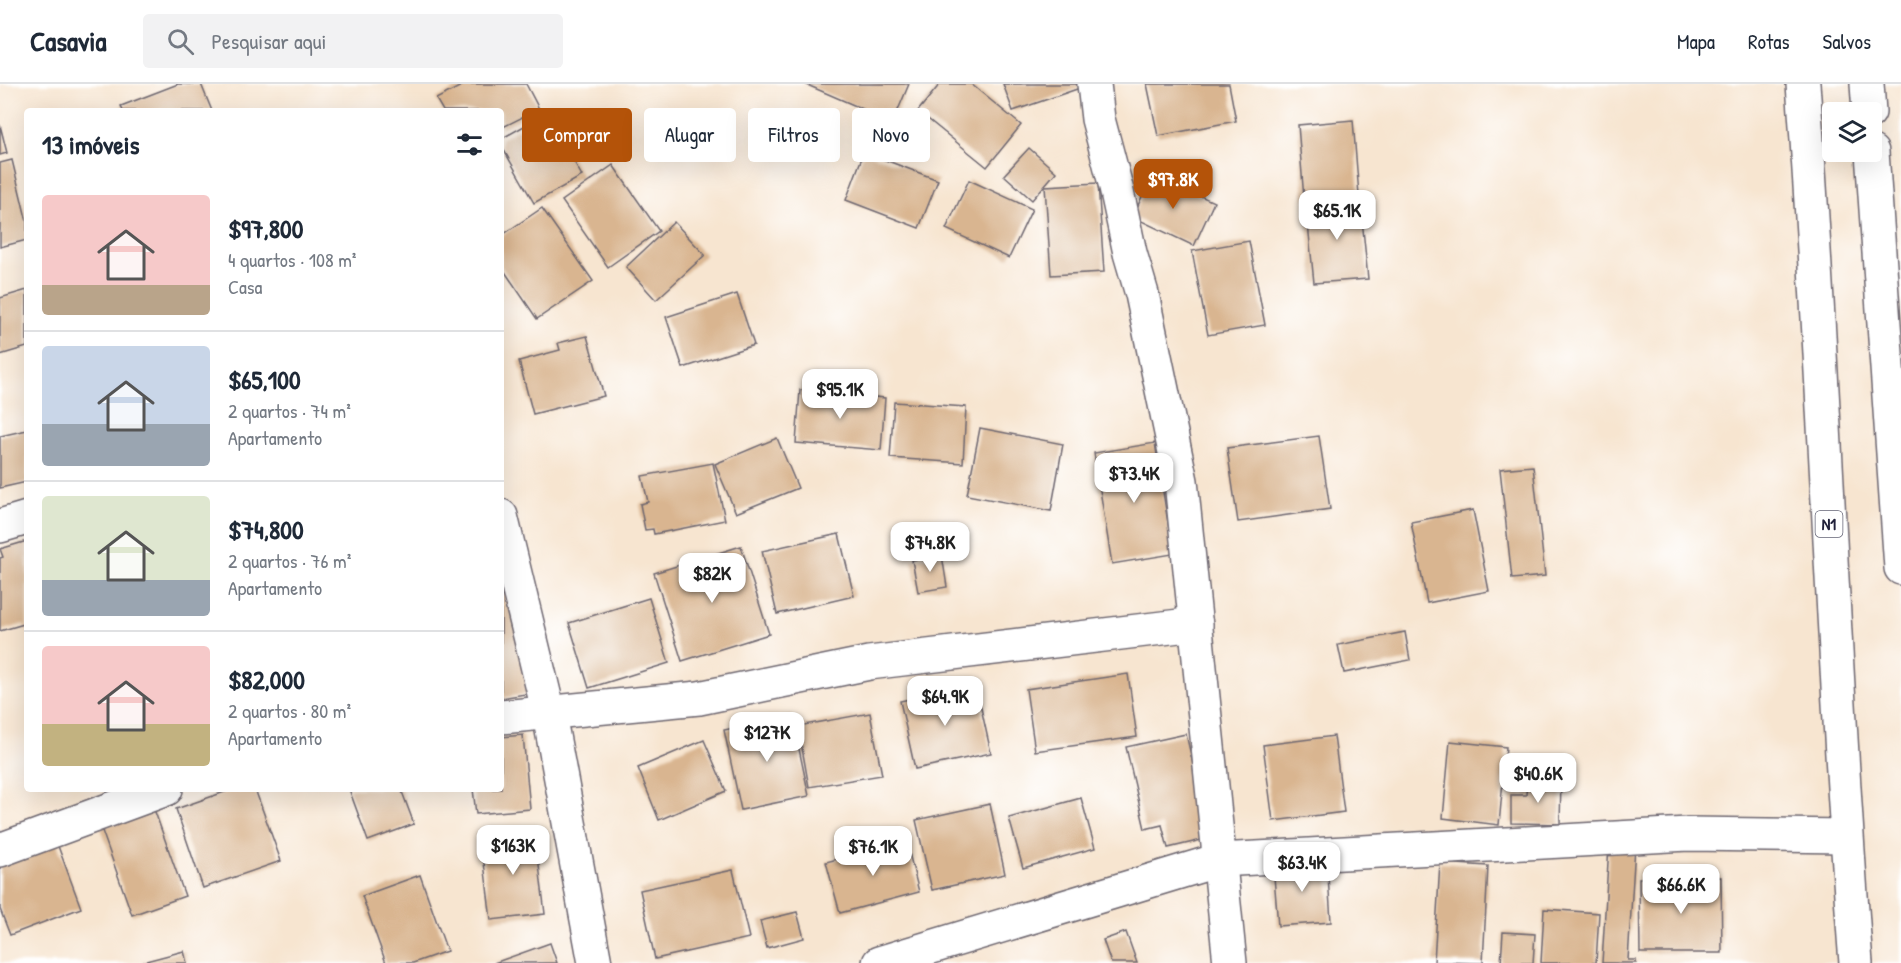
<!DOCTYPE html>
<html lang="pt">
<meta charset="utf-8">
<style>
:root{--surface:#fff;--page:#f2f2f3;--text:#1f2937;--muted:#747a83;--line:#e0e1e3;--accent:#b45309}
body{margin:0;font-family:"Patrick Hand",sans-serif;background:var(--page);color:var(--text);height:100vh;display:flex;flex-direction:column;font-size:22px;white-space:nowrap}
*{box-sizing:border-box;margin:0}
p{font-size:20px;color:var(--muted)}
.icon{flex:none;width:33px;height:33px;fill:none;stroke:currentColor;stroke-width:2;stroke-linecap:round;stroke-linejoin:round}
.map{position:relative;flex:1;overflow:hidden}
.details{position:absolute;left:24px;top:24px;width:480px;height:684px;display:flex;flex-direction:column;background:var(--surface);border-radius:6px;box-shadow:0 6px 24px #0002}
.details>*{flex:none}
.top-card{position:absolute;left:522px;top:24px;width:570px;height:54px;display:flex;gap:12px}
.fabs{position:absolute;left:1822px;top:18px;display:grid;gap:12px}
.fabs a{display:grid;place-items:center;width:60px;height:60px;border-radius:6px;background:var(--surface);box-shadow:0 6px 24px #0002;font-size:30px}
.price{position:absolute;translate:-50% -51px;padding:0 14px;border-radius:12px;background:#fff;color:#222;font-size:20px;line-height:39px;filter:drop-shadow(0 2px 3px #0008)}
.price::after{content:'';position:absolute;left:50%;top:36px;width:18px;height:14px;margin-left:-9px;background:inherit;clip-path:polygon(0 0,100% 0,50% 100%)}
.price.selected{background:var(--accent);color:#fff}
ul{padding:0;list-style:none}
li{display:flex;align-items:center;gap:18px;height:150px;padding:0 18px}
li+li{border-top:2px solid var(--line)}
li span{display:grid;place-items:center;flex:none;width:168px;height:120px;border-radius:6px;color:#555}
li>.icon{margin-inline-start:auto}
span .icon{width:72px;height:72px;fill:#fffc;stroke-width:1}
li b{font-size:26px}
h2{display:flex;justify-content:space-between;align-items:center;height:72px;padding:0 18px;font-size:26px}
.tag{padding:0 21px;border-radius:6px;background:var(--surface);box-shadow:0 6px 24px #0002;font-size:21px;line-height:54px}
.tag.selected{background:var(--accent);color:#fff}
header{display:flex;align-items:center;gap:36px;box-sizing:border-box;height:84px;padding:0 30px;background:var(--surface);border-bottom:2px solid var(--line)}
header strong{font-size:28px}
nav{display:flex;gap:33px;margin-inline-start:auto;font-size:21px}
.search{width:420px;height:54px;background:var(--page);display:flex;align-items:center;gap:15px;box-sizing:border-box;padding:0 21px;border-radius:6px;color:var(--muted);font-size:22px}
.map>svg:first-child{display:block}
.building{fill:#d9b590}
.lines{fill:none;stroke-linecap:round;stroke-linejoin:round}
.street-casing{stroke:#6d666f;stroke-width:36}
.primary-casing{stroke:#6d666f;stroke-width:36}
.street{stroke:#fff;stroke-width:33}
.primary{stroke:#fff;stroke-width:33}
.labels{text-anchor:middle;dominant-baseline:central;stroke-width:4.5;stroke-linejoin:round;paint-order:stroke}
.shield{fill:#fff;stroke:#646476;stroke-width:1.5}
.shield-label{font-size:16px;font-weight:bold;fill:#22223b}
</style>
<header>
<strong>Casavia</strong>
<div class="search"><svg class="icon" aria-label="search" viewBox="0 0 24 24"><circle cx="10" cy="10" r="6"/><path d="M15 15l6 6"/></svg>Pesquisar aqui</div>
<nav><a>Mapa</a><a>Rotas</a><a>Salvos</a></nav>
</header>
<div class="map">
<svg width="1901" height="879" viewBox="0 0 1901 879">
<rect width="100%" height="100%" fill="#fff"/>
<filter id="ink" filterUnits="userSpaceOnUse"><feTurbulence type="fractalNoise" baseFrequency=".0167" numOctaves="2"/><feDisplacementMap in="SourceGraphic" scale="12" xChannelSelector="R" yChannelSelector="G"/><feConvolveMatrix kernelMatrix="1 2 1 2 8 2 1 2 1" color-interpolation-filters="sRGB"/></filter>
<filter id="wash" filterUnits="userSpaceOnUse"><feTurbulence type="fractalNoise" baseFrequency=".008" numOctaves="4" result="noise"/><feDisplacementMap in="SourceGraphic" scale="24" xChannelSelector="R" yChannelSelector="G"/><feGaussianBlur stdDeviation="1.35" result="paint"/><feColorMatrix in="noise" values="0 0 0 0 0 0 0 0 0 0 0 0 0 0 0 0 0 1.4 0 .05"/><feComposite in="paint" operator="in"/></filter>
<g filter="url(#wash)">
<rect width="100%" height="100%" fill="#f7e5d0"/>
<g id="blocks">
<g class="building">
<path d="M178,0h23l11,27h-89l-2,-5z"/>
<path d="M465,0h61l13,25 -38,19v-17h-58l-7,-12z"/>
<path d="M805,0h104l-16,38z"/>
<path d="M940,0h31l50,41 -34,42 -69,-56z"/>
<path d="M1003,0h75l2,4 -67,23z"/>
<path d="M1147,0h82l7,37 -78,15z"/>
<path d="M547,29l35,63 -48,27 -33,-58v-6z"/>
<path d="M1353,36l6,75 -55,4 -6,-74z"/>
<path d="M0,41l7,28 -7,2z"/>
<path d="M1029,64l27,24 -24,28 -28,-25z"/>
<path d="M864,68l74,28 -19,48 -73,-28z"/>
<path d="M12,76l15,62v18l-27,7v-84z"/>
<path d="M613,81l46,66 -51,36 -46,-66z"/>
<path d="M1152,90l62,28 -20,44 -61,-29z"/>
<path d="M969,96l63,29 -23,49 -63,-29z"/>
<path d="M1098,99l6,89 -53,3 -6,-89z"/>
<path d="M1360,115l8,80 -54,4 -8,-79z"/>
<path d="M542,124l51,73 -56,38 -36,-53v-30z"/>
<path d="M674,138l31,33 -49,45 -30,-33z"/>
<path d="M1249,157l16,84 -57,10 -16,-84z"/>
<path d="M27,206v57l-27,8v-57z"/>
<path d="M737,210l17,51 -71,23 -17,-51z"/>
<path d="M587,252l17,60 -71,18 -14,-53 41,-11 -2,-7z"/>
<path d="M800,306l85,8 -4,52 -85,-7z"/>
<path d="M894,318l72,5 -3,56 -73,-5z"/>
<path d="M980,344l83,16 -12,67 -84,-16z"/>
<path d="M27,346v52l-27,6v-52z"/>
<path d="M1319,352l11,73 -92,13 -11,-74z"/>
<path d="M777,354l21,50 -62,25 -21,-49z"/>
<path d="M1155,359l18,111 -61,10 -18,-111z"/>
<path d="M713,379l12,57 -71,14 -1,-5 -8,1 -5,-26 8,-2 -6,-26z"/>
<path d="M1533,382l12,110 -33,3 -12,-110z"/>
<path d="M1473,426l16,81 -62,12 -16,-81z"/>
<path d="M839,450l15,62 -77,18 -15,-63z"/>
<path d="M27,457v92l-3,-9 -24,7v-73l3,-1 -3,-8z"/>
<path d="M741,462l28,88 -87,27 -28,-88z"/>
<path d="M942,471l5,32 -29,5 -6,-32z"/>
<path d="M515,509l17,100 -31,5v-102z"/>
<path d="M649,514l20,65 -80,25 -20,-65z"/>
<path d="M1405,548l5,28 -66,13 -6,-28z"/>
<path d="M1128,590l9,63 -102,14 -9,-62z"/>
<path d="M976,601l15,68 -76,16 -15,-68z"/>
<path d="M870,629l12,62 -73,12 -11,-61z"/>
<path d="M792,632l17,80 -68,14 -17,-80z"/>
<path d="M1186,650l24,104 -42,10 -6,-23 -17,4 -19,-82z"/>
<path d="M523,651l7,74 -54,5 -3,-25h28v-52z"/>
<path d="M1334,652l10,76 -71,9 -10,-76z"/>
<path d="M704,656l22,51 -67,29 -21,-52z"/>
<path d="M1450,657l56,6 -7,78 -56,-7z"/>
<path d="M1527,696l34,1 -1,43 -49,-1v-28h15z"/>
<path d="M233,705h22l26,72 -78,27 -27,-79z"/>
<path d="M349,705h52l13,35 -46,17z"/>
<path d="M1081,714l14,50 -72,20 -14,-50z"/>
<path d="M990,720l15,70 -73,16 -16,-70z"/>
<path d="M154,725l31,87 -53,19 -31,-87z"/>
<path d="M535,748l10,82 -54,6 -10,-82z"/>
<path d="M55,754l26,70 -71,27 -10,-26v-50z"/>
<path d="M906,757l13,51 -79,21 -14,-51z"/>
<path d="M1609,761l26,1 -7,114h8v3h-34z"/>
<path d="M1327,776l4,62 -53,4 -5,-62z"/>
<path d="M1440,779l48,3 -5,97 -49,-1z"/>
<path d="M733,786l16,68 -94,21 -15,-69z"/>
<path d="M420,791l27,76 -34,12h-27l-24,-67z"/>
<path d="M1721,793l1,76h-82l-1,-75z"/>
<path d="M1544,825l55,4 -3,50h-55z"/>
<path d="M797,828l7,26 -37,10 -7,-27z"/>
<path d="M1126,848l11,31h-26l-8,-23z"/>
<path d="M1503,848l32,2 -2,29h-32z"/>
<path d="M550,859l7,20h-63z"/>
<path d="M184,867l3,12h-45v-1z"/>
</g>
</g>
</g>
<g filter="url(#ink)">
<use href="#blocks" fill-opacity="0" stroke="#6d666f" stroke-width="1.5"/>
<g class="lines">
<g class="street-casing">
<g id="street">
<path d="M1094,0l4,35 18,68 14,66 12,41 39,187 49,482"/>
<path d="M501,432l48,198 46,249"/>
<path d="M0,442l27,-8"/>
<path d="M501,633l198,-19 170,-35 327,-39"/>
<path d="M0,766l166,-61"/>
<path d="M879,879l340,-103 469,-26 158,2"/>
</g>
</g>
<g class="primary-casing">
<g id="primary">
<path d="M1803,0c22,293 30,586 53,879"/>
<path d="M1867,0l2,28"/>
<path d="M1872,68l29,416"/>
</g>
</g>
<use href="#street" class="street"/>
<use href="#primary" class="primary"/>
</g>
</g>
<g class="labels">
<rect class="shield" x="1815.5" y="427" width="27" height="26" rx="4.5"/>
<g class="shield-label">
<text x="1829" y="440">N1</text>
</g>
</g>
</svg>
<div class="fabs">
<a><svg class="icon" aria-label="layers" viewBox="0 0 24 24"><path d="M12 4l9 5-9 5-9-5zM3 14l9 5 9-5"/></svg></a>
</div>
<b class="price selected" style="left:1173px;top:126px">$97.8K</b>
<b class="price" style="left:1337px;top:157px">$65.1K</b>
<b class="price" style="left:840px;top:336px">$95.1K</b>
<b class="price" style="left:1134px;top:420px">$73.4K</b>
<b class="price" style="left:930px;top:489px">$74.8K</b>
<b class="price" style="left:712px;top:520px">$82K</b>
<b class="price" style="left:945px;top:643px">$64.9K</b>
<b class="price" style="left:767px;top:679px">$127K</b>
<b class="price" style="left:1538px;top:720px">$40.6K</b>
<b class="price" style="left:513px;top:792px">$163K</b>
<b class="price" style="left:873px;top:793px">$76.1K</b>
<b class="price" style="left:1302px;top:809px">$63.4K</b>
<b class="price" style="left:1681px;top:831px">$66.6K</b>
<div class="top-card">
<a class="tag selected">Comprar</a>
<a class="tag">Alugar</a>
<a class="tag">Filtros</a>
<a class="tag">Novo</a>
</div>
<section class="details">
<h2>13 imóveis<svg class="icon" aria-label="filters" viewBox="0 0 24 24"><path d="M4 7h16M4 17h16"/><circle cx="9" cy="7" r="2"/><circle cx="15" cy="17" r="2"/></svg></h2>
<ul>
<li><span style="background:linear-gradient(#f6c9c9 75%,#b9a48a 0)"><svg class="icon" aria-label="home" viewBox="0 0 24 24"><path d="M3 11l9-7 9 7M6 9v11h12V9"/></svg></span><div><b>$97,800</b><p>4 quartos · 108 m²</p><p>Casa</p></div></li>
<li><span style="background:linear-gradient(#c9d6e8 65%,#9aa5b1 0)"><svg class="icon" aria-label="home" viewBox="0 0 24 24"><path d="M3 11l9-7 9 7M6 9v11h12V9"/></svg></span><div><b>$65,100</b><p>2 quartos · 74 m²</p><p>Apartamento</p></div></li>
<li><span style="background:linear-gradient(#dfe7d0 70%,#9aa5b1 0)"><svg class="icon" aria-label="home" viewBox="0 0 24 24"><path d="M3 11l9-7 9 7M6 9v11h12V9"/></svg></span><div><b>$74,800</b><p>2 quartos · 76 m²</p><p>Apartamento</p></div></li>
<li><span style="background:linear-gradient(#f6c9c9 65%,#c2b280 0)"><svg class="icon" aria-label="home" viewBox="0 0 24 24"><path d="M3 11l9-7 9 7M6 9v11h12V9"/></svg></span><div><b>$82,000</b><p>2 quartos · 80 m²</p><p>Apartamento</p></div></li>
</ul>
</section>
</div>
